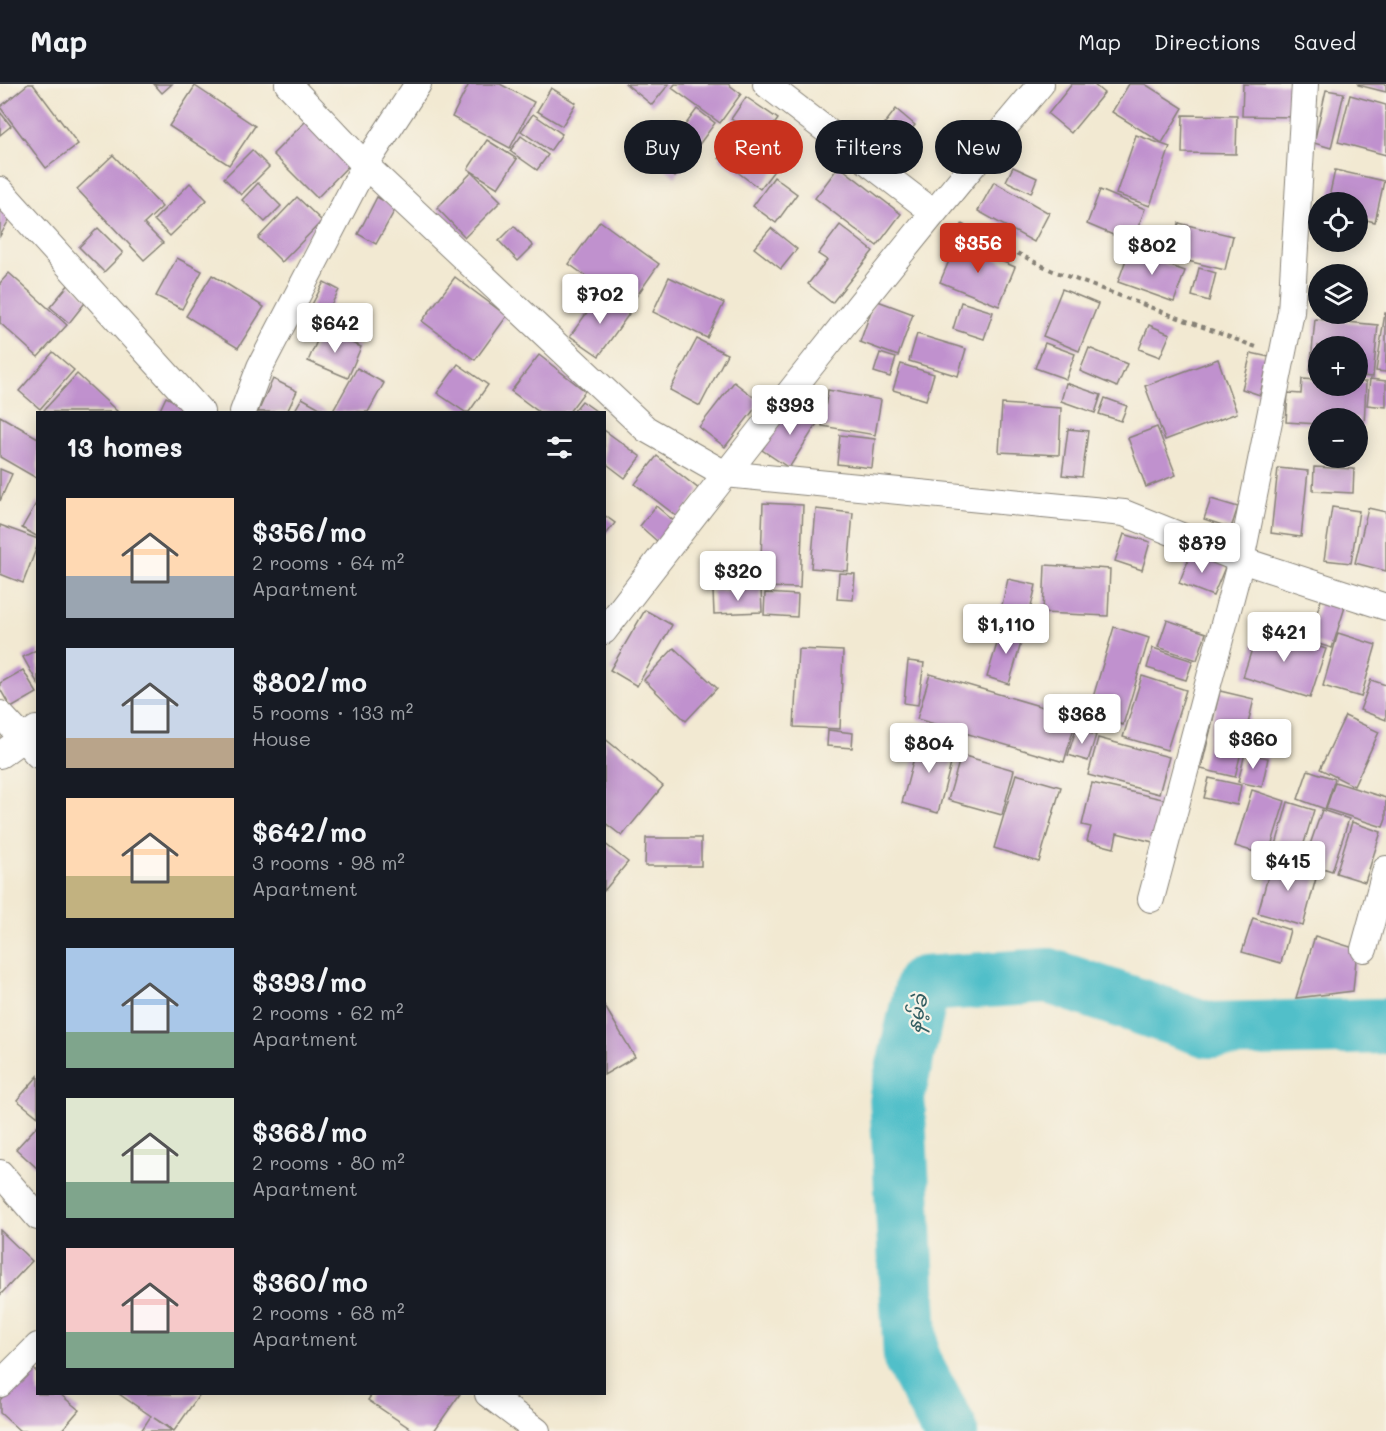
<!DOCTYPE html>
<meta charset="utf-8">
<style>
:root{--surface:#171b24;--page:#242831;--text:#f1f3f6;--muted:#9ea1a6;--line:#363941;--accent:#c8321e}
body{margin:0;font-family:Mali,"Noto Sans Myanmar",sans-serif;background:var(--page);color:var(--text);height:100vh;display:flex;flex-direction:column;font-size:22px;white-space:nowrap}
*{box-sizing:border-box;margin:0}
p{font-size:20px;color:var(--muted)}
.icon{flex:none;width:33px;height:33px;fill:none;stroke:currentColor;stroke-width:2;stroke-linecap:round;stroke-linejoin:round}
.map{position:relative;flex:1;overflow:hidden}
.sheet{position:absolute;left:36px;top:327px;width:570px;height:984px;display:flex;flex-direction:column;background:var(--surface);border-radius:0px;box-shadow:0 3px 15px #0003}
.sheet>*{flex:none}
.banner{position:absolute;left:624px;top:36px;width:570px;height:54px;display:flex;gap:12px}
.fabs{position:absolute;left:1308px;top:108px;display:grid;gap:12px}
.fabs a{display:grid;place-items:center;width:60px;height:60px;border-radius:50%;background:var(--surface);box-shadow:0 3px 15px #0003;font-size:30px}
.price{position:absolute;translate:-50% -51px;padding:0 14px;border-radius:6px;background:#fff;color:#222;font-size:20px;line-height:39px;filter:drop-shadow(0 2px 3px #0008)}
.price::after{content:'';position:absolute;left:50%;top:36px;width:18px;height:14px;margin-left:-9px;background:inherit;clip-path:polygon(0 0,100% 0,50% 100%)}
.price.on{background:var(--accent);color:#fff}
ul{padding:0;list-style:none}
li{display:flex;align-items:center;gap:18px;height:150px;padding:0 30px}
li span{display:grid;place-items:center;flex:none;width:168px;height:120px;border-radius:0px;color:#555}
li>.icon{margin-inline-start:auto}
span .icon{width:72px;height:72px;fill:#fffc;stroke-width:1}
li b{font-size:26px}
h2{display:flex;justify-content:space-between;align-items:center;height:72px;padding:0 30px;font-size:26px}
.pill{padding:0 21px;border-radius:27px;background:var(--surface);box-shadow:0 3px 15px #0003;font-size:21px;line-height:54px}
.pill.on{background:var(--accent);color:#fff}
header{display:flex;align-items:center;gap:36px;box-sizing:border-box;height:84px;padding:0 30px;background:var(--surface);border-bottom:2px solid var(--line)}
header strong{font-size:28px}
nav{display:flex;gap:33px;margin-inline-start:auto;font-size:21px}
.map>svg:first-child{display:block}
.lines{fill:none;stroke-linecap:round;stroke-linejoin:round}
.river{stroke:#51bfc9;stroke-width:56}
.building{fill:#c091ce}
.street-casing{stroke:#878277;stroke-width:28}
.path{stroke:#878277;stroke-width:4;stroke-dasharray:4.5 4.5;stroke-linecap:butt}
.street{stroke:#fff;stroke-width:26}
.labels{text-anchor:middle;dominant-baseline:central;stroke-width:4.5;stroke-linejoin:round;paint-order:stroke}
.water-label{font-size:20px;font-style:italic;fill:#315d61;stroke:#f7f3e8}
</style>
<header>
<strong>Map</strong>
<nav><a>Map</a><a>Directions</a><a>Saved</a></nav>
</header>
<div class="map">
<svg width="1386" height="1347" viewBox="0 0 1386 1347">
<rect width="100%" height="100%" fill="#f7f3e8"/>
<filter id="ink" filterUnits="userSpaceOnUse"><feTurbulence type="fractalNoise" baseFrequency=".0167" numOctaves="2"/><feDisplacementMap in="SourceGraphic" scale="12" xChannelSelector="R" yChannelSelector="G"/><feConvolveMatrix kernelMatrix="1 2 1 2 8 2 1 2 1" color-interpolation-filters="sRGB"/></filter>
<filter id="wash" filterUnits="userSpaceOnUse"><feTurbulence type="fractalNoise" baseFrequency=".008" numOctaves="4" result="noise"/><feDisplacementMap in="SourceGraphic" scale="24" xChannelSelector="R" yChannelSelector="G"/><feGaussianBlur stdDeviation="1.35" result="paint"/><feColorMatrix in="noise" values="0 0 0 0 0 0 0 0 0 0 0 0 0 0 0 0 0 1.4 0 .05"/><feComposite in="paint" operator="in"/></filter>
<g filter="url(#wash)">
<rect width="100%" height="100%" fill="#f2e9d2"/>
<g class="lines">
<path class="river" d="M950,1347l-39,-73 -14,-262 26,-112 126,-8 160,54 177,-4"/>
</g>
<g id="blocks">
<g class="building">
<path d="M28,0h5l45,60 -32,24 -46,-61z"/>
<path d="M154,0h18l-10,9z"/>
<path d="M469,0h31l34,18 -24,46 -58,-31z"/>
<path d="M626,0h43l-17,21z"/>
<path d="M675,0h53l13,10 -21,29 -48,-35z"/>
<path d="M1072,0h21l11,9 -33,40 -23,-19z"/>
<path d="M1129,0h16l38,24 -21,35 -50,-31z"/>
<path d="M1243,0h52l-1,33 -52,-1z"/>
<path d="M1358,0h28v8l-28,-7z"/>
<path d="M195,2l60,40 -26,39 -60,-39z"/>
<path d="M551,4l25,15 -14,23 -25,-15z"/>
<path d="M1326,6l18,3 -13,55 -17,-5z"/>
<path d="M1350,11l36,10v50l-48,-13z"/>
<path d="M746,13l32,22 -15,22 -32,-22z"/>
<path d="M697,25l18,14 -17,23 -18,-14z"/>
<path d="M896,25l19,16 -14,17 -19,-15z"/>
<path d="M0,28l11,14 -11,9z"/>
<path d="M533,30l29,20 -12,17 -29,-20z"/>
<path d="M1183,31l54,1 -1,38 -54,-1z"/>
<path d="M309,34l44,43 -36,37 -44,-44z"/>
<path d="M742,44l41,31 -23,30 -41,-31z"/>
<path d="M677,50l20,16 -22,27 -19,-17z"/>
<path d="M1136,51l34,12 -20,59 -34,-12z"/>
<path d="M521,52l27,19 -11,15 -27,-19z"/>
<path d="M487,56l30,19 -19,29 -30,-19z"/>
<path d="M252,66l17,17 -28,28 -17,-17z"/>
<path d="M113,71l49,52 -18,17 19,19 -19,17 -67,-71z"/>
<path d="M839,82l62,48 -24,32 -62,-48z"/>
<path d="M1013,83l24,11 -6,15 -25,-12z"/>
<path d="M1335,86l49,11 -9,41 -17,-4v-16h-30z"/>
<path d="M472,88l29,29 -36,36 -28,-29z"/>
<path d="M774,93l23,17 -21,29 -23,-17z"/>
<path d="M994,98l55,31 -15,29 -56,-31z"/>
<path d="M190,99l17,17 -37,36 -16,-16z"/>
<path d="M258,99l23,23 -16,16 -23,-22z"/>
<path d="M1100,106l45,19 -13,34 -45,-19z"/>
<path d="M297,113l25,24 -40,41 -24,-24z"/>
<path d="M377,113l19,11 -20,36 -18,-10z"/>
<path d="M0,119l14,8 -14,25z"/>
<path d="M600,137l59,43 -30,43 -60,-43z"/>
<path d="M1179,139l54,13 -8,34 -54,-13z"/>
<path d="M840,141l33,26 -41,52 -24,-19 19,-24 -9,-6z"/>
<path d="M514,142l19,20 -15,15 -19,-20z"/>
<path d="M98,144l25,25 -19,19 -25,-25z"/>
<path d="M771,144l26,21 -16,20 -27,-21z"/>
<path d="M957,158l58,25 -16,39 -59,-24z"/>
<path d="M1129,167l56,20 -11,31 -56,-20z"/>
<path d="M177,174l25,13 -20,38 -26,-13z"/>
<path d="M1199,184l17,5 -7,28 -17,-5z"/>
<path d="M9,189l58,52 -29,32 -38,-34v-40z"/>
<path d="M212,191l52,32 -26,41 -52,-32z"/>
<path d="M455,193l52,39 -32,44 -53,-39z"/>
<path d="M669,193l55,26 -17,35 -54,-26z"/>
<path d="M324,198l15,8 -16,30 -15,-8z"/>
<path d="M70,199l18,16 -19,24 -19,-16z"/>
<path d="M1062,205l36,15 -19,47 -36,-15z"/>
<path d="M601,209l28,21 -30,42 -29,-20z"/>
<path d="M875,216l38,14 -15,42 -38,-14z"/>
<path d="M961,218l32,10 -9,27 -31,-10z"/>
<path d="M1385,229h1v59l-10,-1z"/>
<path d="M1315,235l63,6 -5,52 -15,-1v-30h-40v26h-8z"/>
<path d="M1149,241l21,9 -10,23 -21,-8z"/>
<path d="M322,246l39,17 -13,31 -40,-17z"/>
<path d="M917,250l49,15 -8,27 -49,-15z"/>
<path d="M697,255l30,15 -27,52 -30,-16z"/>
<path d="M1045,259l30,11 -9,25 -31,-11z"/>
<path d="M1089,264l38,16 -10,23 -37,-16z"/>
<path d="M53,268l21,18 -34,39 -21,-18z"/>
<path d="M880,269l16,5 -6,19 -16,-5z"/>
<path d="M1251,269l18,4 -9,38 -18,-6z"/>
<path d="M539,271l46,36 -16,21h-30l-28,-21z"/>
<path d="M1218,275l19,54 -72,27 -20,-54z"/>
<path d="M458,280l30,21 -19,27h-4l-28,-19z"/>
<path d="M901,280l33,10 -8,26 -33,-10z"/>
<path d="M357,284l27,15 -16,29h-32l-3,-1z"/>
<path d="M77,290l41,38h-71l-3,-2z"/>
<path d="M273,295l24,12 -10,21h-29z"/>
<path d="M1302,295l16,1v6h40v-4h8l-2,45 -6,-1v-8h-40v6l-32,-2 2,-29 13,1z"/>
<path d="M1370,295l16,2v26l-19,-2z"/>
<path d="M734,298l26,20 -35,45 -26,-20z"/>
<path d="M1066,299l35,12 -6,18 -34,-12z"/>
<path d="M828,306l53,10 -6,35 -53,-9z"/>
<path d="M166,313l20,10 -2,5h-25z"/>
<path d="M302,314l25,14h-33z"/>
<path d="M1105,314l22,8 -6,15 -22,-7z"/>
<path d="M582,317l14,10 -1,1h-22z"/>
<path d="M1002,320l59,4 -2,47 -60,-3z"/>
<path d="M792,321l26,17 -29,46 -27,-18z"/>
<path d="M0,332l38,22v41l-38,-22z"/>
<path d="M1157,343l19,48 -30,12 -18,-49z"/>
<path d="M1068,345l20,2 -6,46 -20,-2z"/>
<path d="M604,346l37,27 -16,21 -21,-16z"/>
<path d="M840,351l35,4 -3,29 -35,-4z"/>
<path d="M657,372l43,34 -21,28 -44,-34z"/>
<path d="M1314,383l40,2 -1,24 -40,-2z"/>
<path d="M1278,384l30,3 -7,66 -30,-4z"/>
<path d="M0,385l12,5 -12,27z"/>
<path d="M1211,415l27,8 -7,21 -27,-9z"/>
<path d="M38,416v37l-16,-9z"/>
<path d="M763,419l40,2 -3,83 -40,-1z"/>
<path d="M656,422l19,16 -17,20 -18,-16z"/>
<path d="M1332,423l27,4 -8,52 -27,-3z"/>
<path d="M1368,424l18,4v59l-31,-8z"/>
<path d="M816,425l37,4 -5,58 -37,-3z"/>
<path d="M604,431l11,8 -11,14z"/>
<path d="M0,441l38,14v5l-15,39 -23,-9z"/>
<path d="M1124,450l26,8 -8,28 -27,-9z"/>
<path d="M1192,467l34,14 -13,31 -34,-13z"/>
<path d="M1045,481l65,4 -2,47 -65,-3z"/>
<path d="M839,489l16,1 -2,26 -16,-1z"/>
<path d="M1008,495l28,6 -9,39 -28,-6z"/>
<path d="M761,505l1,23 -48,2 -1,-23z"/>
<path d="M765,509l33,2 -1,22 -33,-2z"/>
<path d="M1321,516l24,7 -13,41 -24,-7z"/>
<path d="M645,526l27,15 -35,61 -27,-16z"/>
<path d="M1167,536l39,13 -9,27 -39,-13z"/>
<path d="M1002,543l22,6 -15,51 -22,-7z"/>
<path d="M1114,543l35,11 -26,87 -35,-11z"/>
<path d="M1259,543l67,22 -16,49 -67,-21z"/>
<path d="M1338,549l38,12 -15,52 -38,-11z"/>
<path d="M674,564l43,40 -31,33 -42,-41z"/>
<path d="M1153,564l40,13 -7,19 -39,-12z"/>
<path d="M38,565v35l-15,-27z"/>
<path d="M798,565l45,2 -3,78 -46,-2z"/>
<path d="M908,577l16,2 -6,42 -14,-2z"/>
<path d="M23,586l14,23 -26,15 -11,-19v-6z"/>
<path d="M930,590l147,43 -13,45 -147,-43z"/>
<path d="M1142,592l44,14 -19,60 -44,-13z"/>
<path d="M1371,596l15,5v35l-26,-10z"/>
<path d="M1220,607l34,8 -19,78 -34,-8z"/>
<path d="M1345,632l34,16 -25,54 -34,-17z"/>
<path d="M1076,645l20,6 -8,26 -20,-6z"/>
<path d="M828,646l25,3 -1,15 -25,-2z"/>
<path d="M920,651l36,10 -18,68 -36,-10z"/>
<path d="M604,654l59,48 -41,50 -18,-14z"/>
<path d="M1098,654l71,19 -10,37 -71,-19z"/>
<path d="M1245,669l23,5 -6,29 -24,-5z"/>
<path d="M961,671l53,15 -12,45 -54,-15z"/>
<path d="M1308,686l27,9 -10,30 -27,-10z"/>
<path d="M1016,690l45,13 -22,75 -45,-14z"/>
<path d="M1209,694l32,7 -4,20 -33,-7z"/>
<path d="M1335,698l51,16v21l-3,8 -57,-18z"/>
<path d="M1092,699l75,17 -10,43 -40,-10 -3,15 -27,-7 4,-14 -9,-2z"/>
<path d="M1252,706l33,11 -17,55 -33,-10z"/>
<path d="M1288,718l26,8 -15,50 -25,-8z"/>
<path d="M1322,726l27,9 -17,52 -28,-9z"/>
<path d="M1352,738l29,10 -16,50 -29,-9z"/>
<path d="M646,754h55v28h-56z"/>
<path d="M604,759l24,19 -24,29z"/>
<path d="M1273,774l45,13 -15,55 -45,-13z"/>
<path d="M1253,834l37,12 -9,33 -39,-11z"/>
<path d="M1315,852l42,13 -4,42 -57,7z"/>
<path d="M604,921l31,52 -31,18z"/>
<path d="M38,992v41l-21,-17z"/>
<path d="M38,1041v44l-22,-20z"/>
<path d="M0,1146l32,31 -32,34z"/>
<path d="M30,1282l8,7v21h22l19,16 -18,21h-41l-20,-18v-13z"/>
<path d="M119,1310h81l-26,37 -20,-13 18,13h-31l10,-15z"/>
<path d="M372,1310h88l-26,37h-20l-46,-31z"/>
</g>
</g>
</g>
<g filter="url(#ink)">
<use href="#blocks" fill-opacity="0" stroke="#878277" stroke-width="1.5"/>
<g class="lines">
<g class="street-casing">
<g id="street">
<path d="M288,0l77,81 281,264 79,45 399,39 117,47 145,47"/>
<path d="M766,0l167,128"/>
<path d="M0,106l201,222"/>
<path d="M243,328l17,-45 105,-202 53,-81"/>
<path d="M604,547c143,-185 286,-369 437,-547"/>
<path d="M0,630l38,41"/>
<path d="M0,671l36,-26"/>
<path d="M1151,815l90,-339 50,-248 14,-228"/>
<path d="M1364,865l22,-80"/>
<path d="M0,1089l38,44"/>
<path d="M0,1300l38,-38"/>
<path d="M488,1310l49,37"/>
</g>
</g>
<path class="path" d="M961,141l90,45 205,77"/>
<use href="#street" class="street"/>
</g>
</g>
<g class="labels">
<g class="water-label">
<text transform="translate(916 929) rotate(-77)">နမ့်ခဲ</text>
</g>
</g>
</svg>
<div class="fabs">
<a><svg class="icon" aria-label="locate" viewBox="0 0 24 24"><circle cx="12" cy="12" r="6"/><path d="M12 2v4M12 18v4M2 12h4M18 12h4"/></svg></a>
<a><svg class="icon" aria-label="layers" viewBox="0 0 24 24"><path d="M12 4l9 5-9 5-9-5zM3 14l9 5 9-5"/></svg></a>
<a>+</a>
<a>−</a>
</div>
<b class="price on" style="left:978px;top:190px">$356</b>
<b class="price" style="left:1152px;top:192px">$802</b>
<b class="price" style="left:600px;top:241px">$702</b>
<b class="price" style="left:335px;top:270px">$642</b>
<b class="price" style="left:790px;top:352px">$393</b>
<b class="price" style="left:1202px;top:490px">$879</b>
<b class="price" style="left:738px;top:518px">$320</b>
<b class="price" style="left:1006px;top:571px">$1,110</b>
<b class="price" style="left:1284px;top:579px">$421</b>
<b class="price" style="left:1082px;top:661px">$368</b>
<b class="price" style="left:1253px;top:686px">$360</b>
<b class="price" style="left:929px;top:690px">$804</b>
<b class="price" style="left:1288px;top:808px">$415</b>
<div class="banner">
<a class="pill">Buy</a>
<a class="pill on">Rent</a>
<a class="pill">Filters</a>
<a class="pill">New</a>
</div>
<section class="sheet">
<h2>13 homes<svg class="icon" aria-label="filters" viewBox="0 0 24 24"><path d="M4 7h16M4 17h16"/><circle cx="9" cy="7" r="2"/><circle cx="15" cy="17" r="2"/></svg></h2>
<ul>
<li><span style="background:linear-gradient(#ffd9b3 65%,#9aa5b1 0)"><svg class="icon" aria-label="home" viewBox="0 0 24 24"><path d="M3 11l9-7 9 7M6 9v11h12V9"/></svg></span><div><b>$356/mo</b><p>2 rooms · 64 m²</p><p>Apartment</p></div></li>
<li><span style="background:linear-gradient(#c9d6e8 75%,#b9a48a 0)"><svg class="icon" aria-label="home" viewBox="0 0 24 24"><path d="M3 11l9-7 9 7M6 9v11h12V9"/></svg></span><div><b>$802/mo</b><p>5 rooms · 133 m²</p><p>House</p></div></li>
<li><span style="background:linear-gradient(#ffd9b3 65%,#c2b280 0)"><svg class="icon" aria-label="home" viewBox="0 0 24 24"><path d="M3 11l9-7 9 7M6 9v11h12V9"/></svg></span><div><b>$642/mo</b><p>3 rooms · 98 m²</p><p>Apartment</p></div></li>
<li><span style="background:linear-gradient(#a9c7e8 70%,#7fa58c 0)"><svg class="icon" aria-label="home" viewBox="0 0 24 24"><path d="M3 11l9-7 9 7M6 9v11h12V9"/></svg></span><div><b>$393/mo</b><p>2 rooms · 62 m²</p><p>Apartment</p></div></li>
<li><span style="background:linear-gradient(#dfe7d0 70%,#7fa58c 0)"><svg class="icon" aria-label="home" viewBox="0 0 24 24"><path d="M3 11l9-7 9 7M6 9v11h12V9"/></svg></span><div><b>$368/mo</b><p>2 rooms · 80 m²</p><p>Apartment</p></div></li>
<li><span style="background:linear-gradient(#f6c9c9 70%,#7fa58c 0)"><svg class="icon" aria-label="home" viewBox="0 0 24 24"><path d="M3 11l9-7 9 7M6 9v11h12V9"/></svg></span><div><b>$360/mo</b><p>2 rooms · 68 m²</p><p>Apartment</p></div></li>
</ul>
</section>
</div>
